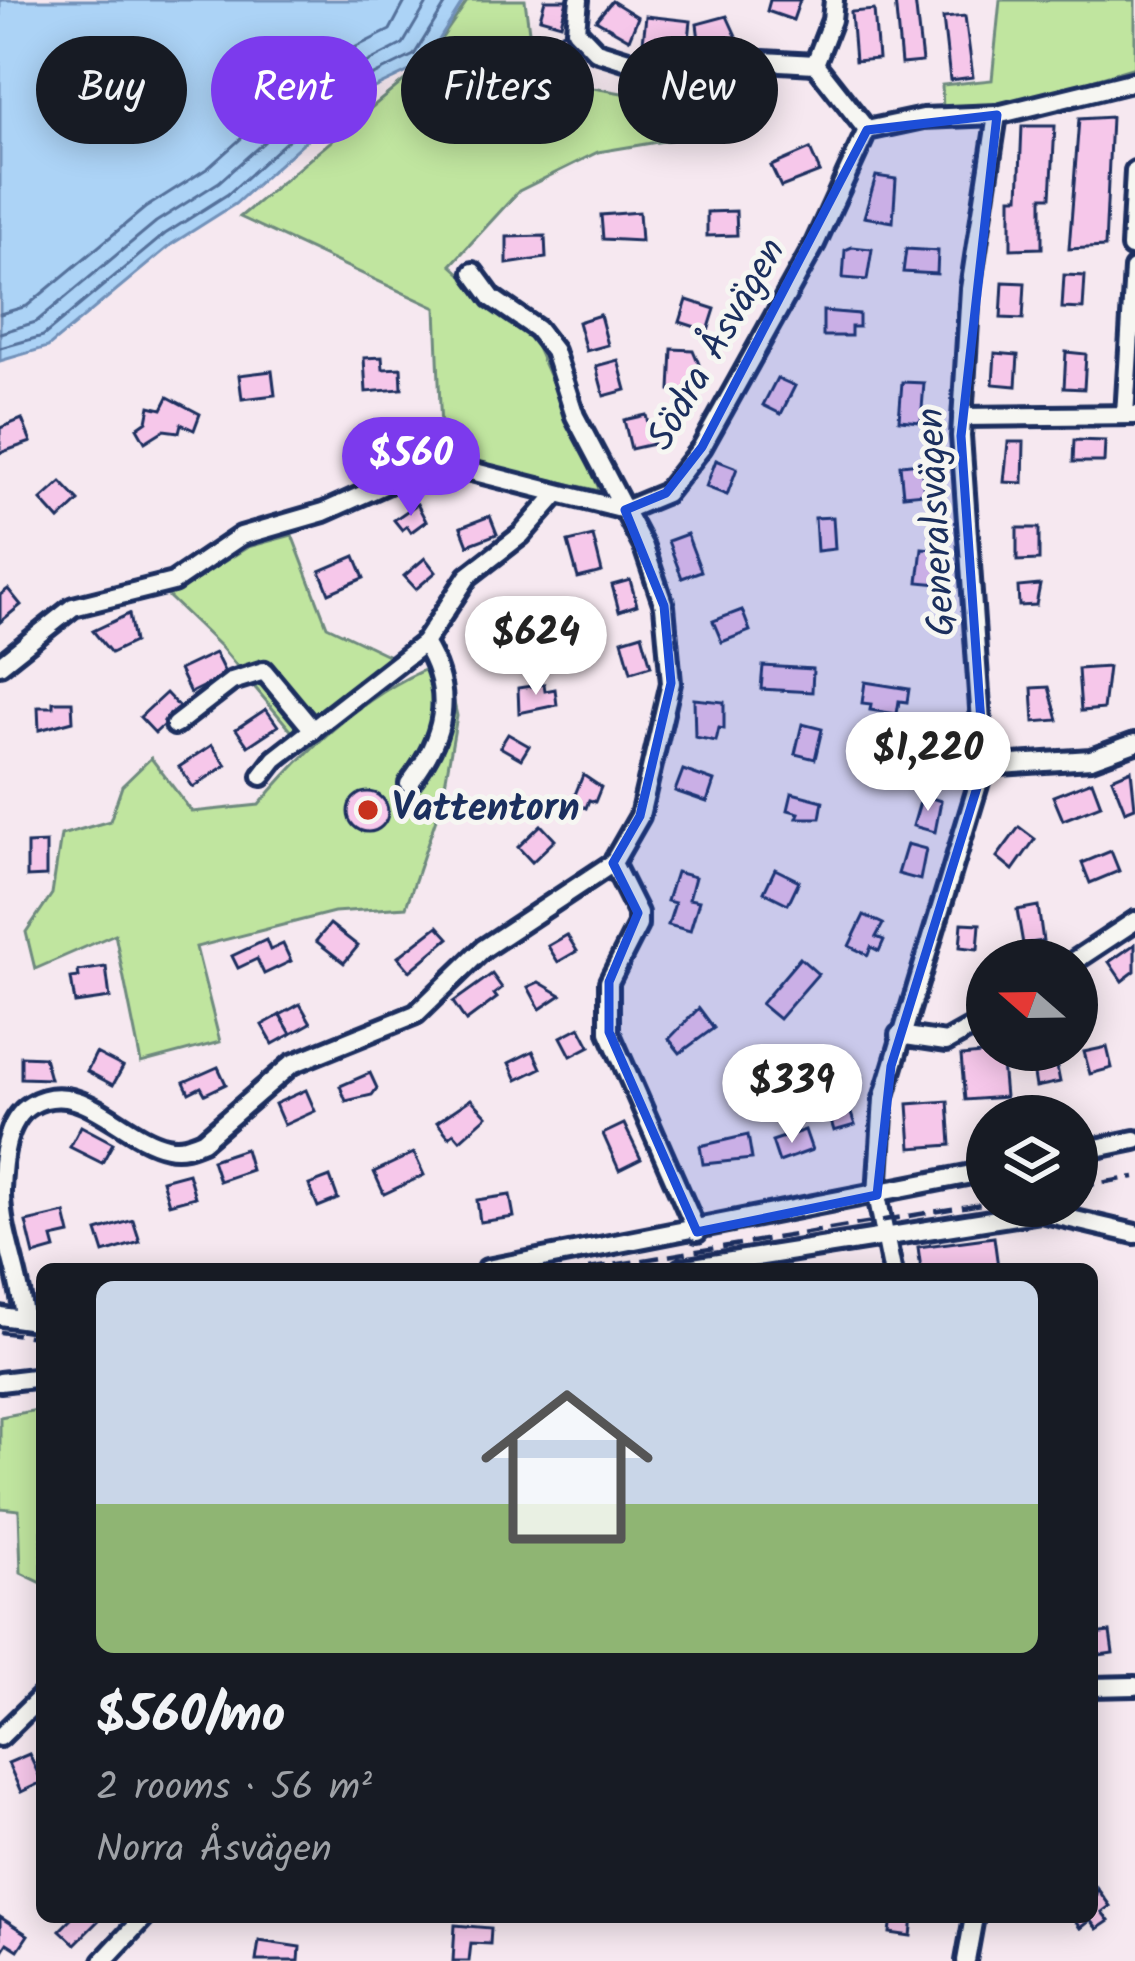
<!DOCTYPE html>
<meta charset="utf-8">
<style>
:root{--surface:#171b24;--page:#20242c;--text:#f1f3f6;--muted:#9ea1a6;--line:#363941;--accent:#7c3aed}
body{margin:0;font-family:Kalam,sans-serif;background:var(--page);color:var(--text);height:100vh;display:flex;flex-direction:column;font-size:45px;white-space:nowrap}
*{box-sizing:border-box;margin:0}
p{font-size:39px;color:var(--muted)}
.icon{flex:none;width:66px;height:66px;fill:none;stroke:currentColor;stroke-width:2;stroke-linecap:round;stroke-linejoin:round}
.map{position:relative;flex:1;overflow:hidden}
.sheet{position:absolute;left:36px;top:1263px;width:1062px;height:660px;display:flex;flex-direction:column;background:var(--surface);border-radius:18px;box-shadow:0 6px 30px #0003}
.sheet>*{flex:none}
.guide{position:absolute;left:36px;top:36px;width:1065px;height:108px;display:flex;gap:24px}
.needle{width:78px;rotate:290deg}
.controls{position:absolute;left:966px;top:939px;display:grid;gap:24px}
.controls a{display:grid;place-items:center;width:132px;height:132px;border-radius:50%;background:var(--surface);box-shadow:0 6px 30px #0003;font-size:60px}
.price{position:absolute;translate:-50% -102px;padding:0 27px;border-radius:42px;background:#fff;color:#222;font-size:39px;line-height:78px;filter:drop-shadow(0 3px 6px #0008)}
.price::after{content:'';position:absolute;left:50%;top:72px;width:36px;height:27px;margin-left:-18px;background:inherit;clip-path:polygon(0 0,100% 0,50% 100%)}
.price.on{background:var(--accent);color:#fff}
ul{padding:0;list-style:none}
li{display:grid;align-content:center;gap:24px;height:636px;padding:0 60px}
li+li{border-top:3px solid var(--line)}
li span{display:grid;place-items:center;height:372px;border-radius:18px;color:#555}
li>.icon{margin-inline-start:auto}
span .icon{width:216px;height:216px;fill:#fffc;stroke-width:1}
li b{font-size:51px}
.pill{padding:0 42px;border-radius:54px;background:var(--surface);box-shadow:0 6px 30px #0003;font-size:42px;line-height:108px}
.pill.on{background:var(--accent);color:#fff}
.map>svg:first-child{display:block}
.green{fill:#c0e59f;stroke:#6e8a7e;stroke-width:3}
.water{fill:#acd3f6;stroke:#7291b9;stroke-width:3}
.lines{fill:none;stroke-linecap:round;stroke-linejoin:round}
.shore{stroke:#55719b;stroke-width:3}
.building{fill:#f6c7ea;stroke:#1b2f5e;stroke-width:3}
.minor-casing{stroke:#1b2f5e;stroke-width:26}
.minor{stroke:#f6f6f2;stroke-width:16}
.rail{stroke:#1b2f5e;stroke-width:4.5;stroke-dasharray:18 9;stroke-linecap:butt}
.marked{fill:#1d4ed8;fill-opacity:0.2;stroke:#1d4ed8;stroke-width:9;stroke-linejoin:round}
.poi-dot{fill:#c8321e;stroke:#f6f6f2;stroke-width:4.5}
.labels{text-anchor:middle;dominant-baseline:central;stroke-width:10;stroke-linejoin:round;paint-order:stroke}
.street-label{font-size:39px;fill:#1b2f5e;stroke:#f6f6f2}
.poi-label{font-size:39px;font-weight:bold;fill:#1b2f5e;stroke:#f6f6f2;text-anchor:start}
</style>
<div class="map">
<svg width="1135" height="1961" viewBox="0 0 1135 1961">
<rect width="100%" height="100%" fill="#f6e8f0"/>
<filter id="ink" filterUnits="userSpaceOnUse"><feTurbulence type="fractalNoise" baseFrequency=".00833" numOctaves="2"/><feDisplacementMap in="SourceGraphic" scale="24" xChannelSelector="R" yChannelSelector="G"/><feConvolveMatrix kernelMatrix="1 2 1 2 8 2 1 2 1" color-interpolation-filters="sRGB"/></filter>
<g filter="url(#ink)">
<g class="green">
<path d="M468,0h57l10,78 110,19 82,-16 8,48 -137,23 -79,39 -68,74 82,74 67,152 -158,-36 -6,-147 -196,-91 184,-153z"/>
<path d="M1000,0h135v67l-136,41 -56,3 -1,-26 50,-5z"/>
<path d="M292,535l35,91 65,31 -99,76 -72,-86 -53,-51 80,-49z"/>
<path d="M445,662l12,54 -15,85 -36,106 -72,5 -138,35 24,95 -79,21 -26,-129 -80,35 -9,-37 26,-38 9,-59 49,-14 12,-35 29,-28 41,54 67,-7c46,-56 117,-121 186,-143z"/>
<path d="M42,1409v174l-21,-10 -2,-63 -19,-2v-91z"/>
</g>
<path class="water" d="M0,0h464l-40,64 -71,34 -118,106 -63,40 -124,103 -48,14z"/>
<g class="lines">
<g class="shore">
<path d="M0,314l27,-8 118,-98 63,-40 120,-107 62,-31 16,-30"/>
<path d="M0,333l36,-11 120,-100 63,-40 117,-104 67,-34 26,-44"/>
<path d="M0,348l43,-12 122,-102 63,-40 117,-105 69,-34 34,-55"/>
</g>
</g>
<g class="building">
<path d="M545,0h22l-6,24 -21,-6z"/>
<path d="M770,0h30l-7,20 -26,-9z"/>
<path d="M895,0h20l7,62 -21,2z"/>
<path d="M612,1l26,16 -9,22 -33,-19z"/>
<path d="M874,10l4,49 -23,2 -4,-49z"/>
<path d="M646,16l45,5 -3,27 -45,-6z"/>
<path d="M727,16l10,22 -37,10 -3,-24z"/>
<path d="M965,16l8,61 -23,3 -7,-62z"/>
<path d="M567,31l12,27 -21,10 -13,-28z"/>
<path d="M1111,117l-6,130 -36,2 10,-130z"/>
<path d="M1022,126h33l-4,71h-9v51l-31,1v-52h8z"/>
<path d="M810,149l10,23 -39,15 -10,-21z"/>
<path d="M876,176l20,3 -3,43 -29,-5z"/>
<path d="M736,211l1,24 -30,1v-24z"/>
<path d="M639,212l2,29 -38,-2 -2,-24z"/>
<path d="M545,236l1,22 -39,6v-27z"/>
<path d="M852,247l20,2 -5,31 -24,-2 2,-28z"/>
<path d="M906,249l32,2 -1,23 -34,-2z"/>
<path d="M1064,275l21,1 -2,33 -21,-1z"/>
<path d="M1003,282l22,1 -2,36 -22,-1z"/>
<path d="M687,300l28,9 -7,22 -28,-9z"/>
<path d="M823,311l36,3v13h-8v9h-28z"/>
<path d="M600,315l8,30 -22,6 -8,-29z"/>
<path d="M672,349l21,1 6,14 -8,26h-21z"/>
<path d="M1066,352l20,2 -2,35 -20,-1z"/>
<path d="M995,353l23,2 -2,31 -23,-2z"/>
<path d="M382,357l1,12 18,-1 1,21 -36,3 -2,-34z"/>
<path d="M618,360l8,30 -22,6 -8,-30z"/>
<path d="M272,371l3,24 -33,4 -3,-24z"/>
<path d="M777,378l18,8 -14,28 -18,-9z"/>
<path d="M902,382l22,1 -3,39 -22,-2z"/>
<path d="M168,397l32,17 -6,16 -13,-6 -2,8 -15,-2 -19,12 -8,-14 10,-7 3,-15 12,3z"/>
<path d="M646,415l7,29 -22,5 -7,-29z"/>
<path d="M22,419l9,23 -31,11v-25z"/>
<path d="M1074,440l31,1 -1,21h-31z"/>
<path d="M1008,442h16l-1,41 -19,-1z"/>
<path d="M716,460l21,8 -10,27 -21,-8z"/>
<path d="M921,463l3,30 -21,2 -3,-30z"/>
<path d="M61,482l18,19 -20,19 -18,-20z"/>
<path d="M417,504l9,17 -15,11 -4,-6 -5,4 -8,-10z"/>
<path d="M490,516l7,18 -29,11 -7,-18z"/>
<path d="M833,517l2,32 -18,2 -2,-33z"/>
<path d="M1017,528h22v32l-22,1z"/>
<path d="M687,534l14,37 -19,7 -14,-37z"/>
<path d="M593,536l9,36 -24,6 -10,-36z"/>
<path d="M922,548l22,2 -4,34 -22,-2z"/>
<path d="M355,556l9,22 -35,15 -9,-22z"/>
<path d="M425,558l11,14 -20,17 -12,-13z"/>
<path d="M630,580l7,25 -18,6 -7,-26z"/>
<path d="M1040,585l-4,20 -17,1 -1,-19z"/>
<path d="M8,589l13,16 -21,17v-27z"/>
<path d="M742,610l8,21 -28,11 -9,-21z"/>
<path d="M129,614l5,28 -23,11 -18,-22z"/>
<path d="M525,625l8,23 -20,7 -7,-24z"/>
<path d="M642,634l9,32 -20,6 -9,-32z"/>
<path d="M215,653l11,22 -36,18 -11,-23z"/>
<path d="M763,666l50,3 -1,23 -51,-3z"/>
<path d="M1108,667l-5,42 -22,2 -3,-42z"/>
<path d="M865,682l44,7 -2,13 -8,-1 -2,13 -27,-4 1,-6 -9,-1z"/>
<path d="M544,684l1,7 10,-2 2,16 -38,8 -1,-25z"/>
<path d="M1049,687l9,33 -24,2 -2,-34z"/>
<path d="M166,693l15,16 -26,24 -15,-16z"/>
<path d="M694,699l30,3v27l-5,-1 -3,13 -21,-4z"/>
<path d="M53,702h19l1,19 -34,9 -1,-23h15z"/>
<path d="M266,709l12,17 -30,20 -12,-17z"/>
<path d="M802,724l20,5 -7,30 -20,-5z"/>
<path d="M508,734l21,12 -8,13 -21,-12z"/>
<path d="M212,745l14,20 -33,22 -14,-20z"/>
<path d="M930,745l20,3 -3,32 -22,-4z"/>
<path d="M683,770l31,11 -7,21 -32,-11z"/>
<path d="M1131,770l4,37 -10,4 -13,-33z"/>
<path d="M583,775l18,12 -6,15 -6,-2 -3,8 -14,-6z"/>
<path d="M1092,781l9,24 -38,15 -10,-24z"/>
<circle cx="368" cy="812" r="20"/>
<path d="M792,793l31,8 -3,17h-23l2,-5 -11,-3z"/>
<path d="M922,795l19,6 -6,31 -22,-6z"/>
<path d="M541,825l14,15 -23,22 -14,-15z"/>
<path d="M1019,827l16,12 -22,31 -16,-13z"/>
<path d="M46,843v33l-19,1v-33z"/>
<path d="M907,844l19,5 -6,31 -22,-6z"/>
<path d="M1111,851l8,20 -29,12 -8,-20z"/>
<path d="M775,869l24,12 -11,23 -24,-12z"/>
<path d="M676,872l19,5 -6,22 10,2 -9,30 -22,-6 7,-22 -8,-2z"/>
<path d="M1038,906l5,35 -20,3 -6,-34z"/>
<path d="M864,915l19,9 -7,13 8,3 -5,11 -8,-4 -3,8 -19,-9z"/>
<path d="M962,923l18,1 -2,25 -18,-2z"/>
<path d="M330,924l28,22 -14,17 -28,-22z"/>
<path d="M438,926l11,12 -39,33 -12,-14z"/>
<path d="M567,935l10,16 -19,11 -10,-16z"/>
<path d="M266,940l4,10 13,-6 8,17 -27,13 -7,-15 -19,9 -6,-12z"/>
<path d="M1135,944v27l-13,10 -13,-19z"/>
<path d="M800,958l18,16 -39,45 -18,-15z"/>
<path d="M106,967l4,31 -35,5 -4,-25 8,-1 -1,-6z"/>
<path d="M492,974l10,14 -8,6 3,4 -31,23 -13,-19z"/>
<path d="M539,982l22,13 -21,14 -12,-22z"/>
<path d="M300,1004l11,19 -20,11 -11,-19z"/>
<path d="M699,1008l15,20 -34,25 -11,-14z"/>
<path d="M280,1015l11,19 -18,10 -11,-19z"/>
<path d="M580,1027l10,19 -19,10 -10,-19z"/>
<path d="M1107,1047l5,21 -22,6 -6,-22z"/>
<path d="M533,1051l8,17 -24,12 -8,-17z"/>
<path d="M1001,1052l4,45 -40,3 -4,-44z"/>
<path d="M96,1053l27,14 -10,18 -26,-14z"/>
<path d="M21,1056l23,1 6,22 -29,-1z"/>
<path d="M1055,1057l5,25 -24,5 -4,-25z"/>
<path d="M782,1058l22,5 -10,44 -21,-5z"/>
<path d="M218,1067l8,17 -21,10 -4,-7 -12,6 -5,-11z"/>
<path d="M841,1072l21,4 -3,16 -21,-4z"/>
<path d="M370,1073l7,15 -5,7 -26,6 -6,-15z"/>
<path d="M306,1090l9,21 -31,14 -9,-21z"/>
<path d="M471,1099l16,17 -27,24 -6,-7 -5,4 -12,-15z"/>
<path d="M948,1101l3,44 -40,3 -3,-44z"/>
<path d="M849,1108l6,17 -21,6 -5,-17z"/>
<path d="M624,1124l17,35 -22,11 -16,-36z"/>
<path d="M81,1126l32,17 -11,20 -32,-16z"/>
<path d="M805,1130l7,20 -33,12 -7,-21z"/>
<path d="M748,1135l4,24 -49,5 -3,-18z"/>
<path d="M245,1149l6,21 -32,11 -7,-21z"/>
<path d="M414,1153l10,22 -40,19 -10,-22z"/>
<path d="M188,1173l7,24 -26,7 -7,-24z"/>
<path d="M330,1177l8,22 -20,8 -9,-22z"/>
<path d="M510,1195l4,22 -34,5 -3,-22z"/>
<path d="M65,1213l5,21 -18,4 3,11 -21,6 -8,-33z"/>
<path d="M133,1220l7,22 -36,11 -7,-22z"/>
<path d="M994,1237l4,30 -77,2 -3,-22z"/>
<path d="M1110,1632l3,21 -21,3v-22z"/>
<path d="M29,1754l13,28 -21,10 -13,-29z"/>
<path d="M1097,1888l13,18 -8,6 7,9 -12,8 -7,-9 -10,8 -8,-11h20z"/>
<path d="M0,1917l28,18 -10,15 -11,-7 -7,11z"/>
<path d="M73,1917h29l-27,27 -15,-14z"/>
<path d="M892,1917h21l-2,19 -21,-3z"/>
<path d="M455,1925l36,3 -1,16 -19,-1 -2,18h-16z"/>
<path d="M259,1941l41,6 -1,14h-43z"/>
</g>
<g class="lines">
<g class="minor-casing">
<g id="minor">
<path d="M579,0l-3,30 20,21 67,21 42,2 58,-13 52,3 52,66"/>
<path d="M815,64l17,-44 2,-20"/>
<path d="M1131,247l4,-76"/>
<path d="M1125,415l9,-146"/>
<path d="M962,417l173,-2"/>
<path d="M625,510l41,-17 36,-46 113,-203 52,-114 56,-12 74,-3"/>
<path d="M0,665l73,-58 100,-25 68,-46 83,-24 96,-43h43l162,41"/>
<path d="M175,725l57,-44 32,-10 49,59"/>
<path d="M983,766l108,-7 44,-16"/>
<path d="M262,776l13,-17 149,-116 44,-67 53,-41 36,-41"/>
<path d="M409,784c35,-45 47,-90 15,-141"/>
<path d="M613,863l25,50v12l-29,57v50l88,200"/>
<path d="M1076,960l59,-39"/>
<path d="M899,1035l47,7 41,-23"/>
<path d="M1077,1152l58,-12"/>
<path d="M487,1269l500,-98"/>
<path d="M681,1269l360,-57 94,22"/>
<path d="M892,1269l-15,-74 6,-96 101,-334 -23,-329 9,-147 27,-174 138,-34"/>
<path d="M0,1316l42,6"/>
<path d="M24,1319c-3,-44 -24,-85 -23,-129 1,-27 4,-70 30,-85 49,-29 91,33 136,42 14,3 24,-1 36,-6l89,-77 124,-50 67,-65 130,-86 27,-47 31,-133 -7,-77 -20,-59 -69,-131 -21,-65 -17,-22 -45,-31 -19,-26"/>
<path d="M0,1382l42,-5"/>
<path d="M1092,1687l43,-1"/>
<path d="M0,1737l42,-41"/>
<path d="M103,1961l41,-44"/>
<path d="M966,1961l8,-44"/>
</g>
</g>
<use href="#minor" class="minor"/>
<g class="rail">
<path d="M1077,1187l58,-10"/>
<path d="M589,1269l398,-66"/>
<path d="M0,1332l42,6"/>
</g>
</g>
</g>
<path class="marked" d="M997,115l-36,321 23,329 -93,301 -14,129 -180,37 -88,-200v-50l29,-69 -25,-50 27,-47 31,-133 -7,-77 -39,-96 41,-17 36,-46 165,-317z"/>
<circle class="poi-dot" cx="368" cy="810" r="12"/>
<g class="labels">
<g class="street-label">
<text transform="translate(718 345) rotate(-60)">Södra Åsvägen</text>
<text transform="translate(938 522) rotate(-93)">Generalsvägen</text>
</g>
<g class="poi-label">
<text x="392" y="810">Vattentorn</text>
</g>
</g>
</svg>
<div class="controls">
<a><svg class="needle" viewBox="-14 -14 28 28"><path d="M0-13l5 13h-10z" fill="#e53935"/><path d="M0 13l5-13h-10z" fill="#9ea1a6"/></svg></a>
<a><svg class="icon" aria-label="layers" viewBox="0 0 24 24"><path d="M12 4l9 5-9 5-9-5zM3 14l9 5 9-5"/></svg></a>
</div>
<b class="price on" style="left:411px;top:519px">$560</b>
<b class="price" style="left:536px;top:698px">$624</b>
<b class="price" style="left:928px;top:814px">$1,220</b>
<b class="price" style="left:792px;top:1146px">$339</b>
<div class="guide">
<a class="pill">Buy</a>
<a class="pill on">Rent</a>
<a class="pill">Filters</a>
<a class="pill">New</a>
</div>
<section class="sheet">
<ul>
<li><span style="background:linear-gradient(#c9d6e8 60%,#8fb573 0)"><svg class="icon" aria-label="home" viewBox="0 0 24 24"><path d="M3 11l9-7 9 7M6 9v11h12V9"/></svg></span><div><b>$560/mo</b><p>2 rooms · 56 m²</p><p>Norra Åsvägen</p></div></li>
</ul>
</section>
</div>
